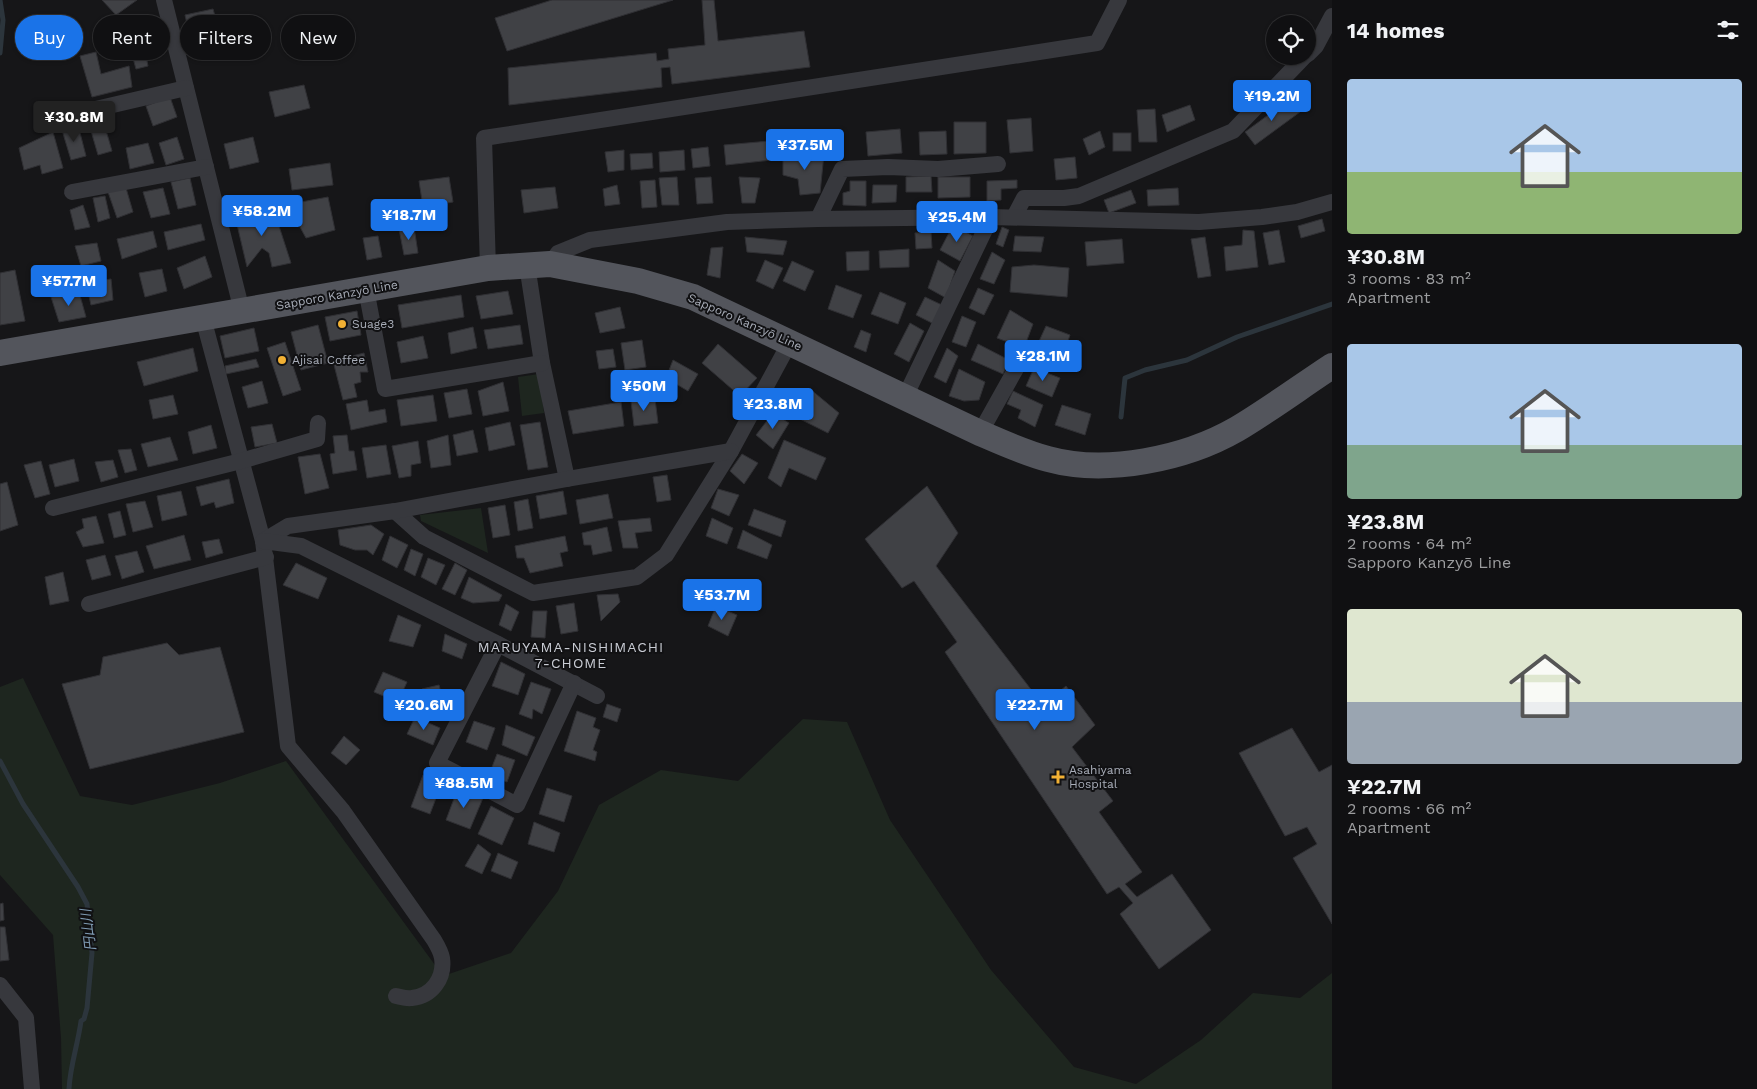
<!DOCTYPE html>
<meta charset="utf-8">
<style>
:root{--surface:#101012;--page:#19191b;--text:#f1f3f6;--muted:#9c9d9f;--line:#303032;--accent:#1a73e8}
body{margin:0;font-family:"Work Sans","Noto Sans JP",sans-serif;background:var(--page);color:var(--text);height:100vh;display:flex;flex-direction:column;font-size:19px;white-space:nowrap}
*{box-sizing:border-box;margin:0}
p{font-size:16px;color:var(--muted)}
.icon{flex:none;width:28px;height:28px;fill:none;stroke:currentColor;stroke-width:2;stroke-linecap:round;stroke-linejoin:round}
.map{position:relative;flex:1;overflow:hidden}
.drawer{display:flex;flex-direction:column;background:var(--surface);width:425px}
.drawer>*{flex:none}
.banner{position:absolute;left:15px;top:15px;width:475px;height:45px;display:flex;gap:10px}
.fabs{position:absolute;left:1266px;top:15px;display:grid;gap:10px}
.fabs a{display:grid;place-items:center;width:50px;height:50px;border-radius:50%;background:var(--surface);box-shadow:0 1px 4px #0004,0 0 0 1px var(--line);font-size:25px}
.price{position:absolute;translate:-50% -42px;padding:0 11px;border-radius:5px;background:var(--accent);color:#fff;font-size:16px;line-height:32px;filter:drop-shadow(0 1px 2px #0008)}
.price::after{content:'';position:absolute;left:50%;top:30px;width:15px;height:11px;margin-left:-8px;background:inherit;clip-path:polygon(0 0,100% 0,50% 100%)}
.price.selected{background:#222;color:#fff}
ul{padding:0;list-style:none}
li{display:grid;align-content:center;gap:10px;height:265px;padding:0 15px}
li span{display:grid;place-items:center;height:155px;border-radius:5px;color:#555}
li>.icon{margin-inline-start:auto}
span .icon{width:90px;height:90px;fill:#fffc;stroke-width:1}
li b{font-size:21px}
h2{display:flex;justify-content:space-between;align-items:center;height:60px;padding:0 15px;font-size:21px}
.chip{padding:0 18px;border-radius:22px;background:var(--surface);box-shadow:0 1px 4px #0004,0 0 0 1px var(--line);font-size:18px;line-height:45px}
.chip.selected{background:var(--accent);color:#fff}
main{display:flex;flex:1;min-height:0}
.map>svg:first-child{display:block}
.green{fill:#1e261f}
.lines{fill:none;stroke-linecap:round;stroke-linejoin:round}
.stream{stroke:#2c353c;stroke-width:5}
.building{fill:#404145;stroke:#303034}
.minor{stroke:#37383d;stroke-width:16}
.primary{stroke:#53555c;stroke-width:26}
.poi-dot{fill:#f2b134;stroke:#111113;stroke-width:2}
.labels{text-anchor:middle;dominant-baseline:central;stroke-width:4;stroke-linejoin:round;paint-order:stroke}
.street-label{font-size:12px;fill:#a8adb8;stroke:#111113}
.poi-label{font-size:12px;fill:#a8adb8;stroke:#111113;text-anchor:start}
.neighbourhood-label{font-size:14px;letter-spacing:1px;fill:#c9ccd4;stroke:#111113}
.water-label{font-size:14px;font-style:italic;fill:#7f9bb3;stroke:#111113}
</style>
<main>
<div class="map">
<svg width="1332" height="1089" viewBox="0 0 1332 1089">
<rect width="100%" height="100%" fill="#161618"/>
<g class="green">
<path d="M539,374l5,39 -22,3 -4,-39z"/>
<path d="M481,508l7,45 -67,-32 -1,-6z"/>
<path d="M23,678l57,118 52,9 88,-22 66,-22 157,215 68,-23 47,-62 41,-86 62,-35 77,11 65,-62 44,3 43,98 101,150 83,97 62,17 65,-44 52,-47 47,5 32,-25v116h-1270l-1,-51 -8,-103 -53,-60v-188z"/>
</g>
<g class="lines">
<g class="stream">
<path d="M0,53l3,-33 -3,-20"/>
<path d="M1121,417l4,-39 20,-8 42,-10 50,-23 95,-33"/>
<path d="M0,761l23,43 55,83 9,17 5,49 -5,55 -3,11 -3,2c-3,23 -11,45 -12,68"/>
</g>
</g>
<g class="building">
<path d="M102,0h35l-21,15z"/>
<path d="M552,0h121l-166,51 -12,-33z"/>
<path d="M702,0h12l4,41 86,-10 6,36 -138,17 -2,-17 -9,1 1,19 -153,18 -1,-37 148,-15 1,8 12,-2 -1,-10 37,-4z"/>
<path d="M213,9l6,21 -29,7 -5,-22z"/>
<path d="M156,35l4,22 -13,4 1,5 -12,3 -8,-29z"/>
<path d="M96,52l5,22 28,-8 3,21 -40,10 -12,-41z"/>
<path d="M304,85l6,23 -35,9 -6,-25z"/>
<path d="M170,97l7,20 -24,9 -7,-20z"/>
<path d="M1290,99l10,13 -45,33 -10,-13z"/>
<path d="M1190,105l5,15 -28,12 -5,-17z"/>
<path d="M1155,109l2,33h-18l-2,-32z"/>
<path d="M1031,118l2,33 -23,2 -3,-33z"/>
<path d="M103,120l9,31 -14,4 -9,-31z"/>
<path d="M954,122h32v31l-32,1z"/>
<path d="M78,125l8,31 -15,4 -9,-30z"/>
<path d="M900,129l2,24 -34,3 -2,-24z"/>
<path d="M946,131l1,23 -27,1 -1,-23z"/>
<path d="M1100,131l5,16 -16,8 -6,-16z"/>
<path d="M53,132l10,36 -21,6 -2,-9 -16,5 -5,-22z"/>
<rect x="1113" y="133" width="18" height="18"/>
<path d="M177,137l7,22 -18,6 -7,-22z"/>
<path d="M253,137l6,25 -29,7 -6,-25z"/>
<path d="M770,141l2,19 -46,5 -2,-20z"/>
<path d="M148,143l6,20 -24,6 -4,-21z"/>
<path d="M708,147l2,19 -17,2 -2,-19z"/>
<path d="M624,150v20l-16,2 -3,-20z"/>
<path d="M684,150l1,20 -25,2 -1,-20z"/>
<path d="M652,153l1,15 -22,2 -1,-16z"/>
<path d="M783,153l41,1 -4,39 -20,2 -2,-16 -15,-4z"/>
<path d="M1075,157l2,21 -21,2 -2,-21z"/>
<path d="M330,163l3,22 -41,5 -3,-21z"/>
<path d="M931,176l1,16h-26v-15z"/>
<path d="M449,177l4,25 -30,5 -4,-26z"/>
<path d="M677,177l2,28h-17l-3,-27z"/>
<path d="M711,177l2,26 -16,1 -2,-26z"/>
<path d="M739,177l21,1 -5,25h-13z"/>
<path d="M938,177h32v20l-32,1z"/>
<path d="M190,178l6,27 -18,4 -7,-27z"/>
<path d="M655,180l2,27 -15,1 -2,-27z"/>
<path d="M1017,180v8l-16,1v11l-14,1v-20z"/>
<path d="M850,181h16v25l-23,-1v-12l7,-2z"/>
<path d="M617,185l3,19 -15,2 -2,-17z"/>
<path d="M873,185h24l-1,17 -24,1z"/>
<path d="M555,187l3,21 -34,5 -3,-23z"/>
<path d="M126,188l7,24 -16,6 -9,-26z"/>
<path d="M163,188l7,26 -19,4 -8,-26z"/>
<path d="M1178,188l1,17 -31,1 -1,-16z"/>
<path d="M1131,190l5,13 -27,10 -5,-13z"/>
<path d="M105,196l5,22 -12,4 -5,-24z"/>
<path d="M328,197l7,33 -29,8 -6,-11 -4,-24z"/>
<path d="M83,205l7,22 -15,3 -5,-20z"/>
<path d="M268,208l4,15h6l13,40 -19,4 -3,-14 -7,-5 -15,19 -12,-51z"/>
<path d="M1322,219l3,12 -24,7 -3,-12z"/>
<path d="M201,224l4,16 -37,10 -4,-18z"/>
<path d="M953,225l20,11 -13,25 -20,-11z"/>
<path d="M414,227l4,26 -14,2 -5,-26z"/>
<path d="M1002,227l7,3 -6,17 -7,-3z"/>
<path d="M1243,230l11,1 4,36 -32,4 -2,-24 18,-2z"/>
<path d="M1279,230l6,32 -16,3 -6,-32z"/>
<path d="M153,231l4,16 -35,12 -5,-20z"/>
<path d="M931,232l1,16 -16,1 -1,-16z"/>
<path d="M378,236l4,21 -15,3 -4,-22z"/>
<path d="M1015,236l29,1 -3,15 -28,-1z"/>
<path d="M745,237l42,4 -4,14 -36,-3z"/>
<path d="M1205,237l6,39 -13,2 -7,-39z"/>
<path d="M1122,239l2,24 -37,3 -2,-24z"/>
<path d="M97,243l4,18 -20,5 -6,-20z"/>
<path d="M723,247l-3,31 -13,-3 4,-27z"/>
<path d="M909,249v18l-29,1 -1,-17z"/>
<path d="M869,251v19l-22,1 -1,-19z"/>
<path d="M992,252l13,8 -11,24 -14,-5z"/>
<path d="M205,256l7,21 -28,12 -7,-21z"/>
<path d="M765,260l18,8 -10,21 -17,-8z"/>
<path d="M938,260l17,11 -9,27 -18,-10z"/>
<path d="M792,261l22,10 -9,20 -22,-10z"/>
<path d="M1034,265l35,3 -2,29 -57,-5 2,-25z"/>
<path d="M162,269l5,22 -22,6 -6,-24z"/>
<path d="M15,270l10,51 -25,4v-52z"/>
<path d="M111,279l2,21 -22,5 -5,-22z"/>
<path d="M836,285l26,10 -9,23 -25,-9z"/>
<path d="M978,288l16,7 -10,20 -15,-7z"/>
<path d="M508,291l5,23 -32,5 -5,-23z"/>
<path d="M79,292l7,25 -27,5 -8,-25z"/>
<path d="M880,292l26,11 -8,21 -27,-10z"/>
<path d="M461,295l3,22 -62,11 -4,-23z"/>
<path d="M925,297l17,8 -8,19 -18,-9z"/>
<path d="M620,307l5,21 -25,5 -5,-20z"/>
<path d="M1010,310l23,14 -9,24 -27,-10z"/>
<path d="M357,311l4,24 -31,6 -5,-24z"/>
<path d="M962,316l14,6 -10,25 -14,-5z"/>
<path d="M910,323l14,8 -15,31 -15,-8z"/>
<path d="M318,325l10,38 -27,7 -10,-38z"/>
<path d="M520,325l3,19 -35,5 -4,-19z"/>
<path d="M1046,326l24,9 -12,35 -28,-9z"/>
<path d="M473,327l4,21 -26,6 -3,-21z"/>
<path d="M254,328l5,23 -34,7 -5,-22z"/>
<path d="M861,330l10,4 -5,18 -12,-5z"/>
<path d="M423,336l5,22 -27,5 -4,-21z"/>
<path d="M642,340l4,27 -21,3 -4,-27z"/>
<path d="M285,342l16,48 -18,6 -16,-48z"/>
<path d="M718,344l39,34 -17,18 -38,-33z"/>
<path d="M978,344l31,16 -6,14 -32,-14z"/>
<path d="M193,348l5,23 -54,15 -7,-24z"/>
<path d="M947,348l11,8 -12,27 -12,-6z"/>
<path d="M613,349l3,18 -17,2 -3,-18z"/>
<path d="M364,353l4,19h-8l1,10 -7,2 3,13 -14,3 -10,-39z"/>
<path d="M256,359l3,8 -33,7 -1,-8z"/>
<path d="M673,360l25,14 -10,17 -22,-13z"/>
<path d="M1034,368l26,10 -8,19 -26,-11z"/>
<path d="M959,369l26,13 -6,18 -15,1 -15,-5z"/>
<path d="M262,381l6,22 -20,5 -6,-21z"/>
<path d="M503,382l6,29 -26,5 -5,-25z"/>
<path d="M467,389l5,25 -23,4 -5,-25z"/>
<path d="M810,389l29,24 -11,20 -50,-25 8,-12 16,11z"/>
<path d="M1013,391l30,14 -8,22 -17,-9 3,-8 -14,-6z"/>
<path d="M173,395l5,19 -25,5 -4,-19z"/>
<path d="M433,395l4,26 -36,5 -4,-26z"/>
<path d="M655,399l3,24 -24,3 -3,-25z"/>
<path d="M367,400l2,12 16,-3 2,13 -36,8 -5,-26z"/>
<path d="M621,402l3,24 -51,8 -5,-23z"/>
<path d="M1062,405l29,9 -6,21 -30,-10z"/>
<path d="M773,413l16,10 -16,26 -17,-14z"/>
<path d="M510,422l5,23 -26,6 -4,-23z"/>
<path d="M540,422l8,45 -20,3 -8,-45z"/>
<path d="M272,424l5,19 -22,4 -4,-20z"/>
<path d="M211,425l6,23 -24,6 -5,-22z"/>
<path d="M473,430l5,22 -21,4 -4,-21z"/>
<path d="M347,435l2,16h5l3,19 -24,4 -3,-20 5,-1 -2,-17z"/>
<path d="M448,435l3,30 -20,3 -4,-27z"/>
<path d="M170,437l8,23 -30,7 -7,-23z"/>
<path d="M784,440l42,18 -10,22 -27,-12 -8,19 -13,-9z"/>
<path d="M418,441l3,22 -10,2v11l-12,2 -7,-32z"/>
<path d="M386,445l5,29 -24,4 -5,-30z"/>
<path d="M131,449l6,21 -12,3 -7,-23z"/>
<path d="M320,454l9,34 -24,6 -7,-37z"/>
<path d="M742,454l16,9 -14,21 -14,-13z"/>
<path d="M74,459l5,22 -24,6 -6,-22z"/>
<path d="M113,460l5,17 -17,5 -6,-20z"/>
<path d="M41,461l9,33 -15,4 -11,-33z"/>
<path d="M667,475l4,25 -14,2 -4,-25z"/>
<path d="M229,479l5,24 -18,5 -2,-6 -13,4 -5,-19z"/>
<path d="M7,482l11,43 -18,6v-47z"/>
<path d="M927,486l31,47 -22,33 107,139 23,-19 29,39 -23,22 41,54 -14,11 43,60 -17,12 12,13 35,-23 39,56 -52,39 -39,-55 13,-11 -14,-16 -12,7 -162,-242 12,-10 -43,-61 -12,7 -37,-49z"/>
<path d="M718,489l21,6 -10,21 -18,-8z"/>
<path d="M181,491l6,24 -25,6 -5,-25z"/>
<path d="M563,491l4,23 -27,5 -4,-23z"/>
<path d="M608,494l5,24 -33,6 -4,-24z"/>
<path d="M528,499l5,29 -15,3 -4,-29z"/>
<path d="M145,501l8,26 -20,5 -7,-28z"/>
<path d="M505,505l5,30 -17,3 -5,-30z"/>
<path d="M754,509l32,12 -5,16 -33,-12z"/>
<path d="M120,511l6,24 -12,3 -6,-24z"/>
<path d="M96,516l8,27 -21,4 -7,-15 8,-4 -2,-9z"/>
<path d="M650,518l2,13 -17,2 3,15h-15l-5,-27z"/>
<path d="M712,518l21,10 -6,16 -21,-8z"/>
<path d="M371,525l13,9 -11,21 -6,-5h-12l-15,-5 -2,-15z"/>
<path d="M607,527l5,24 -19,4 -2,-10h-7l-2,-12z"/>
<path d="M743,530l29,15 -5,14 -30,-11z"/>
<path d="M184,535l7,25 -37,9 -8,-23z"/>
<path d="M390,536l18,9 -11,23 -15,-8z"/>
<path d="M565,536l3,15 -8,2 3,13 -33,7 -6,-15h-7l-2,-12z"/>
<path d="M219,539l4,14 -17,5 -4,-16z"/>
<path d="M411,549l12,5 -8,22 -11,-6z"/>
<path d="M137,551l7,21 -22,7 -7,-23z"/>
<path d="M105,555l6,20 -19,5 -6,-20z"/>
<path d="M428,558l17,7 -9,20 -15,-8z"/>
<path d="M296,563l31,15 -9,21 -35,-14z"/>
<path d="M455,563l12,7 -12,25 -13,-6z"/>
<path d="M63,572l6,29 -19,4 -5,-28z"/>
<path d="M469,577l33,18 -3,6 -26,2 -12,-5z"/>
<path d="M618,594l2,8 -19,19 -4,-26z"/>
<path d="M574,603l4,28 -17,3 -5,-28z"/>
<path d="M506,604l13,8 -8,19 -12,-6z"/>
<path d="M716,606l21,9 -9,21 -20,-10z"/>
<path d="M533,611h14l-2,27 -14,-1z"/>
<path d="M398,615l23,10 -8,22 -24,-6z"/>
<path d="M445,634l22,10 -5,15 -20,-8z"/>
<path d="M167,643l12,12 41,-8 24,85 -154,37 -28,-85 38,-9 3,-18z"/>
<path d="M501,662l24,12 -7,21 -26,-9z"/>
<path d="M383,672l24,10 -9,20 -24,-10z"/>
<path d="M531,682l20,7 -9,25 -9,-5 -1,10 -13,-5z"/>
<path d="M439,685l5,19 -17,4 -5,-19z"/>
<path d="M607,704l14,5 -4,13 -14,-5z"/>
<path d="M577,711l19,7 -3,9 7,3 -7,20 4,2 -2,9 -31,-10z"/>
<path d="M415,717l25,11 -7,17 -26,-11z"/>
<path d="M474,721l21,7 -8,22 -21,-8z"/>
<path d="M506,725l29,12 -8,19 -25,-11z"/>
<path d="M1292,728l27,44 13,-7v159l-39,-66 24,-14 -10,-17 -22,9 -46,-83z"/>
<path d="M344,736l16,14 -14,15 -15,-12z"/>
<path d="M497,754l18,6 -8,22 -18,-7z"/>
<path d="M423,775l18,10 -11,29 -19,-7z"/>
<path d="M458,788l25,10 -13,31 -24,-9z"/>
<path d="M547,788l25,8 -8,26 -25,-8z"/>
<path d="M491,806l23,12 -12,27 -24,-11z"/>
<path d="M534,822l26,11 -6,19 -26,-8z"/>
<path d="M478,844l13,10 -9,20 -17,-8z"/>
<path d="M498,853l20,9 -7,17 -20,-8z"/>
<path d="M3,903l1,17 -4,1v-17z"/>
<path d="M0,927h5l4,33 -9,1z"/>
</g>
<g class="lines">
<g class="minor">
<path d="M164,0l78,311"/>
<path d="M1308,54l8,-8 16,-30"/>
<path d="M87,111l99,-23"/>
<path d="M72,192l134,-25"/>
<path d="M1014,217l10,-19h40l15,-2 154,-65 72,-75"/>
<path d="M818,219l24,-50 46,-2 50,2 60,-5"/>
<path d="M550,264l8,-11 32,-13 137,-18 91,-3 173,-2 208,5 63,-5 35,-5 35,-10"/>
<path d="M527,265l15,98 25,116"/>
<path d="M488,268l-4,-130 613,-95 22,-43"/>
<path d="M366,289l19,100 157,-26"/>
<path d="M203,318l60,223 25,205 55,65 91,129c3,5 7,12 8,18 3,20 -10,38 -30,40 -5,1 -11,-1 -16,-2"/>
<path d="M905,397l86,-180"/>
<path d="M980,433l38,-68"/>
<path d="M53,508l188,-47 76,-22 1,-16"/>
<path d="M395,511l29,26 109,56 104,-16 29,-22 65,-104 59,-109"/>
<path d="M263,541l25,-15 107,-15 172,-32 164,-28"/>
<path d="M263,541l38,5 197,98 99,52"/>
<path d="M89,604l177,-47"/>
<path d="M498,644l-61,119 80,42 57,-122"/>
<path d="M0,985l26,33 6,71"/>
</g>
<path class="primary" d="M0,353l488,-85 62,-4 88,17 55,16 287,136c23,10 45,20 68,26 58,16 137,0 189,-30 32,-19 63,-42 95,-63"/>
</g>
<g class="poi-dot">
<circle cx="342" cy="324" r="5"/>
<circle cx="282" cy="360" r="5"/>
<path d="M1055.5 769.5h5v5h5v5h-5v5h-5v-5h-5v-5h5z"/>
</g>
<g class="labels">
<g class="street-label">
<text transform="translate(337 295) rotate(-10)">Sapporo Kanzyō Line</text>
<text transform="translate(745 322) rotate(24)">Sapporo Kanzyō Line</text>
</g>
<g class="poi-label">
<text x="352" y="324">Suage3</text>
<text x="292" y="360">Ajisai Coffee</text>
<text x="1069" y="770">Asahiyama<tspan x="1069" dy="14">Hospital</tspan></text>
</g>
<g class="neighbourhood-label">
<text x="571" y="647">MARUYAMA-NISHIMACHI<tspan x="571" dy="16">7-CHOME</tspan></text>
</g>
<g class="water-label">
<text transform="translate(88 930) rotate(-97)">円山川</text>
</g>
</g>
</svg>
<div class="fabs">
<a><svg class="icon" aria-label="locate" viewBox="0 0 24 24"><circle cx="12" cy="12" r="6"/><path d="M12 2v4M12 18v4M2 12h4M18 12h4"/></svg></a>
</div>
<b class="price" style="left:1272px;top:122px">¥19.2M</b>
<b class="price selected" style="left:74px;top:143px">¥30.8M</b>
<b class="price" style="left:805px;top:171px">¥37.5M</b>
<b class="price" style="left:262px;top:237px">¥58.2M</b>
<b class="price" style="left:409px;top:241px">¥18.7M</b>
<b class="price" style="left:957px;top:243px">¥25.4M</b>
<b class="price" style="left:69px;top:307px">¥57.7M</b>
<b class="price" style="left:1043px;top:382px">¥28.1M</b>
<b class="price" style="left:644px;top:412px">¥50M</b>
<b class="price" style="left:773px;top:430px">¥23.8M</b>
<b class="price" style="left:722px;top:621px">¥53.7M</b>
<b class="price" style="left:424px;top:731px">¥20.6M</b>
<b class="price" style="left:1035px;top:731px">¥22.7M</b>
<b class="price" style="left:464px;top:809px">¥88.5M</b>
<div class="banner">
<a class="chip selected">Buy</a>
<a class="chip">Rent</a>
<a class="chip">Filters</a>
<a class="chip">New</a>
</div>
</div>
<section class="drawer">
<h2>14 homes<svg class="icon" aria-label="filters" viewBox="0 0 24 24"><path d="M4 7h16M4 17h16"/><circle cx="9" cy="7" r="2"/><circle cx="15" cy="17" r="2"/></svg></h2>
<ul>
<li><span style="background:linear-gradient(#a9c7e8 60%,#8fb573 0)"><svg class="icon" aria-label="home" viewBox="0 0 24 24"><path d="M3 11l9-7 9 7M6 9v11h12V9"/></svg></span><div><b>¥30.8M</b><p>3 rooms · 83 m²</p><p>Apartment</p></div></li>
<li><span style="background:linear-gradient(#a9c7e8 65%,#7fa58c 0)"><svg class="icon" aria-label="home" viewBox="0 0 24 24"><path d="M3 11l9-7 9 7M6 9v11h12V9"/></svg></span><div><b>¥23.8M</b><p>2 rooms · 64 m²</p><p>Sapporo Kanzyō Line</p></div></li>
<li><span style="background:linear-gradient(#dfe7d0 60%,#9aa5b1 0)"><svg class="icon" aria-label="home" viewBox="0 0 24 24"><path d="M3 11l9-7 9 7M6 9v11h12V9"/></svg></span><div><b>¥22.7M</b><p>2 rooms · 66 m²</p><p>Apartment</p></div></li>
</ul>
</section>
</main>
